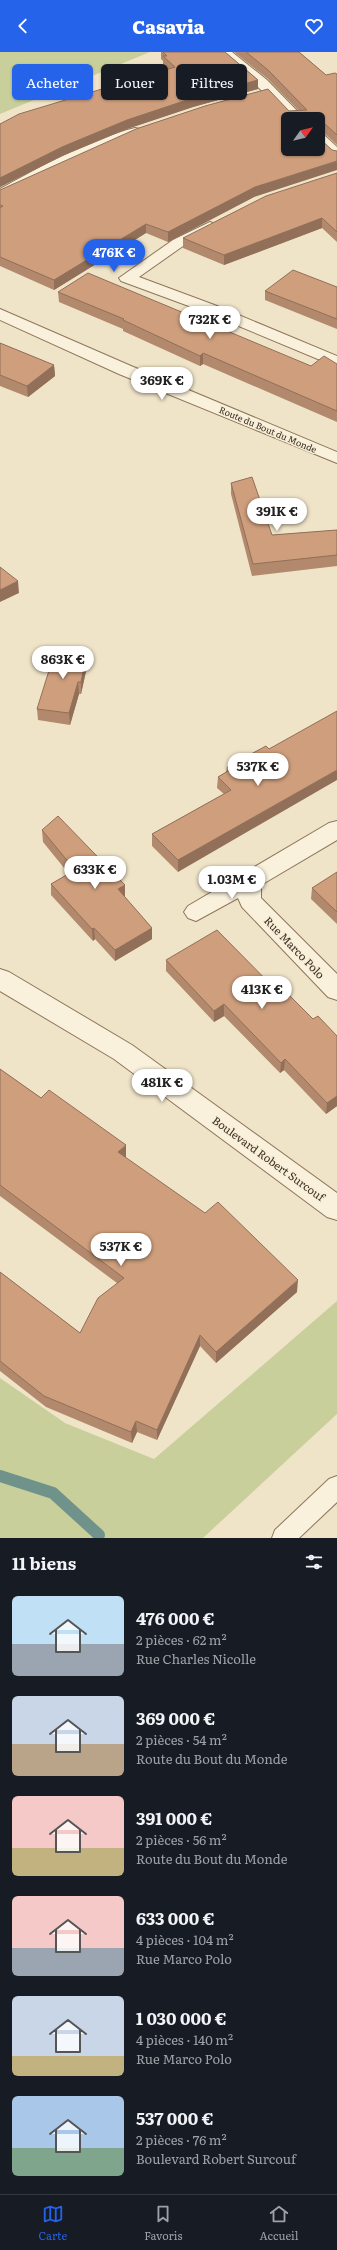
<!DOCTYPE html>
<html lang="fr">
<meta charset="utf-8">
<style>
:root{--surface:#171b24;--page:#242831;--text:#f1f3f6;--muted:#9ea1a6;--line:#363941;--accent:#2563eb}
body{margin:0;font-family:Literata,serif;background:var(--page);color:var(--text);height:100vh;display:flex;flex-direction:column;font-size:15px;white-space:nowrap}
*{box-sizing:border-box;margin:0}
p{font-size:13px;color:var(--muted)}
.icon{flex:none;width:22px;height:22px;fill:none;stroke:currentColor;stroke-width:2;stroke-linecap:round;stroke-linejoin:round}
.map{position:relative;height:1486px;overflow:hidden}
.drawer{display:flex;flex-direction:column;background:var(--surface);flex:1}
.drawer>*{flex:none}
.banner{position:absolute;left:12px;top:12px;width:313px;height:36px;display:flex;gap:8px}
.needle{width:26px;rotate:56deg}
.controls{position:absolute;left:281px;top:60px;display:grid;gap:8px}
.controls a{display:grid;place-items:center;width:44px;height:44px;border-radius:6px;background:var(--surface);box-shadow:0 1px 3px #0004;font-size:20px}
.price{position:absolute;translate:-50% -34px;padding:0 9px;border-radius:14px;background:#fff;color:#222;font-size:13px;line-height:26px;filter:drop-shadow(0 1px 2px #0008)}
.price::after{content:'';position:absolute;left:50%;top:24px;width:12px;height:9px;margin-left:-6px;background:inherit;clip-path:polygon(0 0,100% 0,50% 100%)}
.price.current{background:var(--accent);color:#fff}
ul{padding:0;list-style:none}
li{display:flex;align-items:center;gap:12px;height:100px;padding:0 12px}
li span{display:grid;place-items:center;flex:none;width:112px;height:80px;border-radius:6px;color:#555}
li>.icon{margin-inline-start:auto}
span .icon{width:48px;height:48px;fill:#fffc;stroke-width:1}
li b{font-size:17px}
h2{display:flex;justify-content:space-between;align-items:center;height:48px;padding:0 12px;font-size:17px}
.chip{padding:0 14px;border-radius:6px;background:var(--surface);box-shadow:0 1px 3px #0004;font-size:14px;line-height:36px}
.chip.current{background:var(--accent);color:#fff}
header{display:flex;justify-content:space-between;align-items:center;height:52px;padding:0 12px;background:var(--accent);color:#fff;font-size:18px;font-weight:800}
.menu{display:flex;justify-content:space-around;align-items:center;height:56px;border-top:1px solid var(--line);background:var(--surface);font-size:11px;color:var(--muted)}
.menu a{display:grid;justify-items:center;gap:2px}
.menu .current{color:var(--accent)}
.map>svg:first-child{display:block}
.green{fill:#c9cf9b}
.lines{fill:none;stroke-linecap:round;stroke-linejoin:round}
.stream{stroke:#6f938a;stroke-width:12}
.service-casing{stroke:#8d765c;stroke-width:2}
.minor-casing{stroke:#8d765c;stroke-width:2}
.tertiary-casing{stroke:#8d765c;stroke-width:2}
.service{fill:#faf1dc;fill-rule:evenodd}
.minor{fill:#faf1dc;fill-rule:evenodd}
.tertiary{fill:#faf1dc;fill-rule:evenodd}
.wall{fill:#b2896c}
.shaded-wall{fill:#916f58}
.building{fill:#cf9f7d;stroke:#916f58}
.labels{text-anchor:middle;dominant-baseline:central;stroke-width:3;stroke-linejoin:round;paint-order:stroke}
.far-street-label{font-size:9px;fill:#3d2e20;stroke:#f7eed8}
.street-label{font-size:11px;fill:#3d2e20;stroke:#f7eed8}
</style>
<header><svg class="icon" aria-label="back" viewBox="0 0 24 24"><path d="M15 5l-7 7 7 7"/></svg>Casavia<svg class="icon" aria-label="heart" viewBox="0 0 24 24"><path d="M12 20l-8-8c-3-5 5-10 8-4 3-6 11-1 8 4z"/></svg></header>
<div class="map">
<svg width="337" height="1486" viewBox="0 0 337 1486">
<rect width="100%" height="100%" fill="#f0e4c8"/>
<g class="green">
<path d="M0,0h150l-150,62z"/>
<path d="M337,1249v113l-134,124h-203v-160l65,45 89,36z"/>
</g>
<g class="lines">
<path class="stream" d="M0,1424l53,17 46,42"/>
<g class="service-casing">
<path id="service" d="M337,1424v26l-38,36h-27l3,-8 54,-51z"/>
</g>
<g class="minor-casing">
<g id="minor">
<path d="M217,0h15l35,28 38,39h-15l-33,-33z"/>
<path d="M135,76l5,1 2,3 -2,3 -69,29 -71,35v-10c38,-21 93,-51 135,-61z"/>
<path d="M318,81l5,1 14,13v12l-5,-1 -14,-13z"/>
<path d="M210,170l5,2 3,3 -3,3 -32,16 -44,31 78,29 120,50v11l-132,-55 -84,-31 -2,-3 54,-38z"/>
<path d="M0,257l131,57 206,86v11l-218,-89 -119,-54z"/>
<path d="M337,769v19l-76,45v13l76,76v26l-9,-3 -86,-90 -4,-9 -42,23 -8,-3 -4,-6 4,-6 141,-83z"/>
</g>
</g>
<g class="tertiary-casing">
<path id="tertiary" d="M0,917l9,3 123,73 205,148v27l-10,-3 -213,-158 -114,-68z"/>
</g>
<use href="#service" class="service"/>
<use href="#minor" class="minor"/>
<use href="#tertiary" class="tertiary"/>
</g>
<g class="wall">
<path d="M161,0h64l33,28v9l-65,18 -66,22 -65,27 -62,31v-63l167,-54 -4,-5v-4l-2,-2z"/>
<path d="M234,0h65l27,23 11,-1v71l-13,-12 -6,-1v-13l-64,78 -86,45 -22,-9 -92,57 -54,-24v-76l289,-79 9,-1 -30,-31z"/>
<path d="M337,121v69l-15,-14 -98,37 -41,-17v-10z"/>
<path d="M337,235v42l-72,-29v-9z"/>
<path d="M58,240l253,74 26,-2v58l-134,-58 -3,2 -77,-35v-2l-64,-27z"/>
<path d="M0,291l54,22 1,11 -27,21 -28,-11z"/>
<path d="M231,431l41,52 65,-5v36l-85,10 -21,-82z"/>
<path d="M88,610l-7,32h-2l-9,31 -32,-5 -1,-11z"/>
<path d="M266,694l-88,126 -26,-26v-12l72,-40 -7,-6 1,-11 8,-5 1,-5z"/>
<path d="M42,778l83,55v11l-1,1 28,31v11l-37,22 -20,-22 -2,2 -42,-46v-11l18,-10 -26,-32z"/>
<path d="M337,820v52l-26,-25 1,-11z"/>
<path d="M166,908l117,37 54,39v70l-11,8 -42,-44 -4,3 -56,-57 -10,6 -48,-51z"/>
<path d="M0,1017l126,88h-1l172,135 -81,71 -16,-17 -43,94 -20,-8 -5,11 -86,-36 -46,-36v-99l80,61 37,-50 -117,-87z"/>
</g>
<g class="shaded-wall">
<path d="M258,28v9l-65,18 -66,22 -65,27 -62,31v-9l62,-31 65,-27 66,-22z"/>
<path d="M337,109v9l-83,27 -86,45v-10l87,-45z"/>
<path d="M322,166v10l-98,37v-10z"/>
<path d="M146,172v9l-92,57v-10z"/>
<path d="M203,301v11l-3,2v-10z"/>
<path d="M54,313l1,11 -27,21 -1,-11z"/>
<path d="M18,529l1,12 -19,9v-12z"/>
<path d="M87,599l1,11 -7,32v-12z"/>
<path d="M78,630l1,12 -9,31 -1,-12z"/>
<path d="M337,718v10l-159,92v-12z"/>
<path d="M125,833v11l-7,4v-11z"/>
<path d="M94,876l1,11 -2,2 -1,-12z"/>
<path d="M152,876v11l-37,22v-11z"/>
<path d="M224,952v12l-10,6v-11z"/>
<path d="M285,1007l-1,11 -4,3 1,-10z"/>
<path d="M337,1044v10l-11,8 1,-11z"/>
<path d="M126,1093v12l-8,7v-12z"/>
<path d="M298,1228l-1,12 -81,71v-11z"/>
<path d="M200,1283v11l-43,94v-10z"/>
<path d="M136,1369l1,11 -5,11 -1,-11z"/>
</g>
<g class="building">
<path d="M163,0h62l33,28 -65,18 -66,22 -65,27 -62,31v-54l19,-10 156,-47 -12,-11h4z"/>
<path d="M246,0h53l27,23 9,-2 2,1v61l-12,-11 -7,-1v-4h-30v30h30v-12l14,13 5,1v10l-82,26 -87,45 -22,-8 -92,56 -54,-23v-49l3,-2 -3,-1v-15l136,-61 69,-23 63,-17 21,22 18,-1 -39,-40z"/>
<path d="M337,121v59l-15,-14 -98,37 -41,-17 83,-42z"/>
<path d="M293,218l44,17v32l-72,-28z"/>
<path d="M88,221l223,93 13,-10 13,8v47l-134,-58 -3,3 -77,-36 1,-1 -66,-27z"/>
<path d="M0,291l54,22 -27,21 -27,-11z"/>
<path d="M252,425l20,58 65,-5v25l-84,9 -22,-81z"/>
<path d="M0,515l18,14 -18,9z"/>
<path d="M56,596l31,3 -6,31h-3l-9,31 -32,-4z"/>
<path d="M337,659v59l-159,90 -26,-26 79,-44 -13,-13 12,-7 -3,-3 39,-21 3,3z"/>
<path d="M58,764l67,69 -7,4 34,39 -37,22 -21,-22 -2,1 -41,-45 24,-14 -33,-40z"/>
<path d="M337,820v40l-25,-24z"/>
<path d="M217,878l66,67 5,-3 25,25 5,-3 19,20v60l-10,7 -42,-44 -4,4 -57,-59 -10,7 -48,-51z"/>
<path d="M0,1017l41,29 8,-8 77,55 -8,7 87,61 13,-11 80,78 -82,72 -16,-17 -43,95 -21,-9 -5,11 -87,-36 -44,-35v-89l80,61 18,-35 26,-20 -124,-93z"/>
</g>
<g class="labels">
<g class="far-street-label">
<text transform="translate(268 377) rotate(23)">Route du Bout du Monde</text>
</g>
<g class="street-label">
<text transform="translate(295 895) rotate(46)">Rue Marco Polo</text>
<text transform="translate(269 1106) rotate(36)">Boulevard Robert Surcouf</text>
</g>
</g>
</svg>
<div class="controls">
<a><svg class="needle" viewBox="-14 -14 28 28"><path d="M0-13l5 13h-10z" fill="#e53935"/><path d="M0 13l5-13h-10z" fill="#9ea1a6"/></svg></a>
</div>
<b class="price current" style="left:114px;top:221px">476K €</b>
<b class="price" style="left:210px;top:288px">732K €</b>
<b class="price" style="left:162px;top:349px">369K €</b>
<b class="price" style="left:277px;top:480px">391K €</b>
<b class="price" style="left:63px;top:628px">863K €</b>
<b class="price" style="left:258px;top:735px">537K €</b>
<b class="price" style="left:95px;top:838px">633K €</b>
<b class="price" style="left:232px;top:848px">1.03M €</b>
<b class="price" style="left:262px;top:958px">413K €</b>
<b class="price" style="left:162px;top:1051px">481K €</b>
<b class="price" style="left:121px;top:1215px">537K €</b>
<div class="banner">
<a class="chip current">Acheter</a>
<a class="chip">Louer</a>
<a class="chip">Filtres</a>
</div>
</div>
<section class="drawer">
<h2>11 biens<svg class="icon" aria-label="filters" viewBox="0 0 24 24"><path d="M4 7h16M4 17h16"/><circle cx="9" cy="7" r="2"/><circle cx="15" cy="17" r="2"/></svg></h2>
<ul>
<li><span style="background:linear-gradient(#bfe0f5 60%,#9aa5b1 0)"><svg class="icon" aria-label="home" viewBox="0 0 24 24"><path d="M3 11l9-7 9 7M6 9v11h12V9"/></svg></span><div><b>476 000 €</b><p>2 pièces · 62 m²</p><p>Rue Charles Nicolle</p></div></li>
<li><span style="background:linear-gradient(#c9d6e8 60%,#b9a48a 0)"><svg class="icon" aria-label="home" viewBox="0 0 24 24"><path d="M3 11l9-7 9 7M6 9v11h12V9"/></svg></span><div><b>369 000 €</b><p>2 pièces · 54 m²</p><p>Route du Bout du Monde</p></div></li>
<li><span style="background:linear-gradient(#f6c9c9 65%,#c2b280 0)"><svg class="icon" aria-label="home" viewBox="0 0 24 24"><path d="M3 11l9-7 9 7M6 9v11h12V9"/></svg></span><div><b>391 000 €</b><p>2 pièces · 56 m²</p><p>Route du Bout du Monde</p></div></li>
<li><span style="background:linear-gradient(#f6c9c9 65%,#9aa5b1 0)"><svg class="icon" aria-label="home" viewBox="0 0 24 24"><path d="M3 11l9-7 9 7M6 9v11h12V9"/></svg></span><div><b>633 000 €</b><p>4 pièces · 104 m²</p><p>Rue Marco Polo</p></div></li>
<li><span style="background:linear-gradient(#c9d6e8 75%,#c2b280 0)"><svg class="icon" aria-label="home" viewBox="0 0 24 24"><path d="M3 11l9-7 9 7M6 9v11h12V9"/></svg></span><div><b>1 030 000 €</b><p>4 pièces · 140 m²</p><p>Rue Marco Polo</p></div></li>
<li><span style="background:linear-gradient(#a9c7e8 65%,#7fa58c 0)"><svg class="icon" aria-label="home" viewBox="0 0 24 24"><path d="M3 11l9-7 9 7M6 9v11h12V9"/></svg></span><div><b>537 000 €</b><p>2 pièces · 76 m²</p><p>Boulevard Robert Surcouf</p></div></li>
</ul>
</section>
<nav class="menu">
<a class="current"><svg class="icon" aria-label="map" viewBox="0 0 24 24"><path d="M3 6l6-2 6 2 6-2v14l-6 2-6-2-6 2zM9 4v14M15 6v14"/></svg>Carte</a>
<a><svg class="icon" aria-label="saved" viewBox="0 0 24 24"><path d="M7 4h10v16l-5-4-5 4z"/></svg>Favoris</a>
<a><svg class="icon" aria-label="home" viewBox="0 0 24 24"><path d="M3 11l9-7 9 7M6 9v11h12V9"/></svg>Accueil</a>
</nav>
